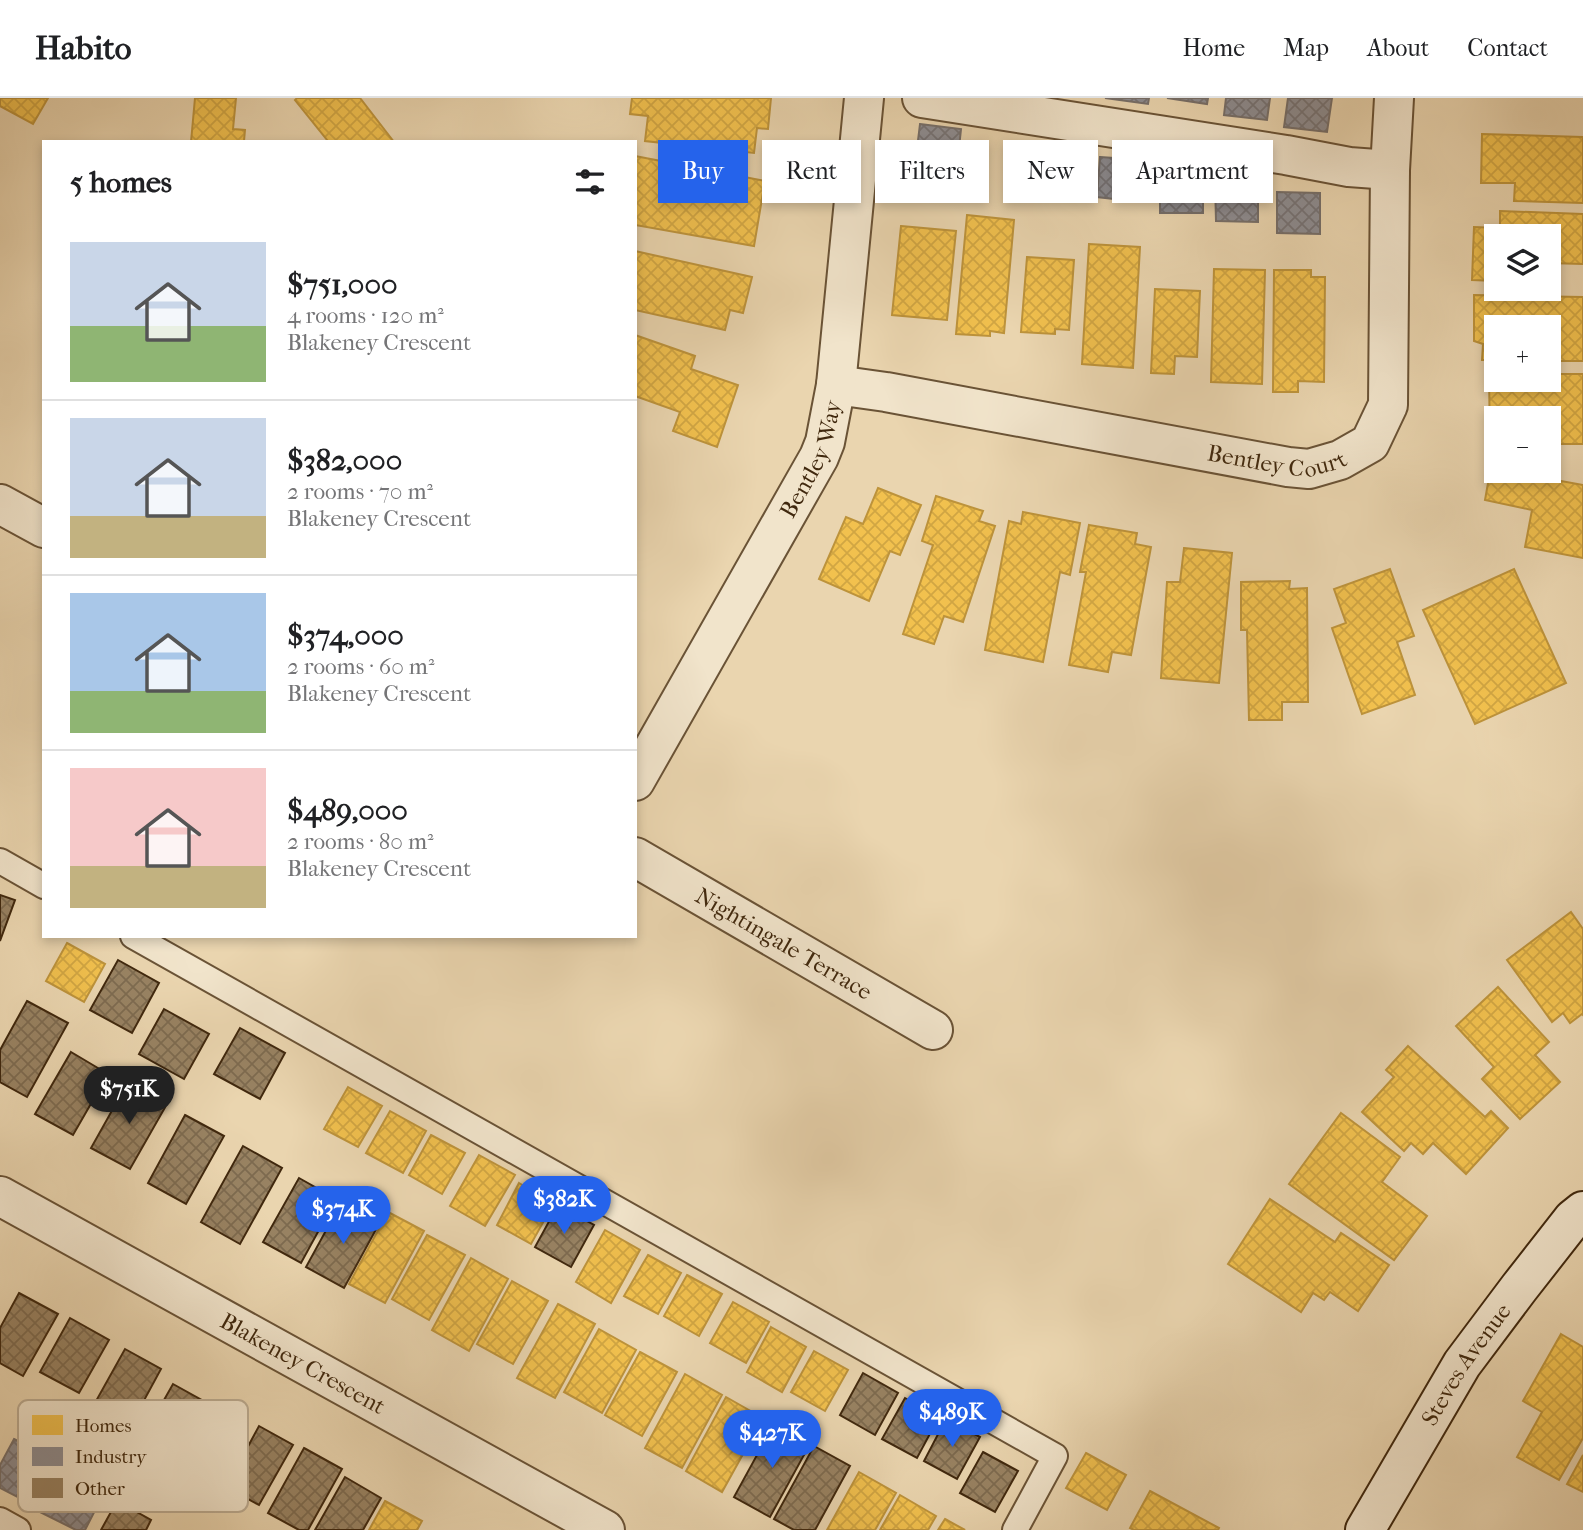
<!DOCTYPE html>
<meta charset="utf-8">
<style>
:root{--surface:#fff;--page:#f2f2f2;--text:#202124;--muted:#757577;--line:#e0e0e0;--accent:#2563eb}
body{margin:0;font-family:"IM FELL French Canon",serif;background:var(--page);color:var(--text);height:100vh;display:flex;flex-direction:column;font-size:26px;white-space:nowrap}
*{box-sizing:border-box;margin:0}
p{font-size:23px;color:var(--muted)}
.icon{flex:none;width:38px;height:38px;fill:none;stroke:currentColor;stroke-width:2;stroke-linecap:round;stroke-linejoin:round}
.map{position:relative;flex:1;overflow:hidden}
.details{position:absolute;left:42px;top:42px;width:595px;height:798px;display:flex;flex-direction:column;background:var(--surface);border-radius:0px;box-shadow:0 4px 10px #0003}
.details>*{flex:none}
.guide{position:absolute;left:658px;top:42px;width:665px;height:63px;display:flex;gap:14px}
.controls{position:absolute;left:1484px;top:126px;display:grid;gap:14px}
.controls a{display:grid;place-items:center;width:77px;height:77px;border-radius:0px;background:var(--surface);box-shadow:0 4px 10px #0003;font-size:35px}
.price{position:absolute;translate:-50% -60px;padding:0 16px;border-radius:24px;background:var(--accent);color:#fff;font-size:23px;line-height:46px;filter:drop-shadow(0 2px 4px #0008)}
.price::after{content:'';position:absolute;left:50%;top:42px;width:21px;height:16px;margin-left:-10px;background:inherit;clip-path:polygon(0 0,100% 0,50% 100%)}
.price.selected{background:#222;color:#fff}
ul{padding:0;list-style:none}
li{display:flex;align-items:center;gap:21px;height:175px;padding:0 28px}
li+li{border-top:2px solid var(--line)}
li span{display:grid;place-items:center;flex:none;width:196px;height:140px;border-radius:0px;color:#555}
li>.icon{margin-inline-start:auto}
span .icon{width:84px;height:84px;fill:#fffc;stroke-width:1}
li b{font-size:30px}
h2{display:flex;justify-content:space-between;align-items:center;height:84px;padding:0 28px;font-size:30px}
.pill{padding:0 24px;border-radius:0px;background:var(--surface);box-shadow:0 4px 10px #0003;font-size:24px;line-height:63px}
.pill.selected{background:var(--accent);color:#fff}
header{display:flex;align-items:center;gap:42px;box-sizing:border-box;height:98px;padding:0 35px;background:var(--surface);border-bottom:2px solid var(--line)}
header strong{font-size:33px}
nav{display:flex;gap:38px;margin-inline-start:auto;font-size:24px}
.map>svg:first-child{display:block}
.homes{fill:url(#homes-cross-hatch);stroke:#bd933b;stroke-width:2}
.industry{fill:url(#industry-cross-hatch);stroke:#766f6a;stroke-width:2}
.building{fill:url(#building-cross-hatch);stroke:#40280e;stroke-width:2}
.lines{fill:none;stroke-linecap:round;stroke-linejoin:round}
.lane-casing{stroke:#6a5336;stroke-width:28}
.street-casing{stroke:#6a5336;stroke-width:42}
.secondary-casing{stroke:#40280e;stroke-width:42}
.lane{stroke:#f1e4cb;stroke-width:24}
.street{stroke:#f1e4cb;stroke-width:38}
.secondary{stroke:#f1e4cb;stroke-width:38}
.labels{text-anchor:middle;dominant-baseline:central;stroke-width:7;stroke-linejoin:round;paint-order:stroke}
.street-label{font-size:23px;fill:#40280e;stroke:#f1e4cb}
.key{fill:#f1e4cb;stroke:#bcac92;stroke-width:2}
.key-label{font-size:19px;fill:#40280e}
</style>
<header>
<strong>Habito</strong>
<nav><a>Home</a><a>Map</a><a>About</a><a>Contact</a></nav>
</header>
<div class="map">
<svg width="1583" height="1432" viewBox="0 0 1583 1432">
<defs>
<pattern id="homes-cross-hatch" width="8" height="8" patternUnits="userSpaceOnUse" patternTransform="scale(1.75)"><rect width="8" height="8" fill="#f2c14e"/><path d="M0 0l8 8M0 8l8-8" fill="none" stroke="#d1a643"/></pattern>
<pattern id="industry-cross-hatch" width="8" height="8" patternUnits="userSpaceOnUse" patternTransform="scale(1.75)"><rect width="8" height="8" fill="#8d8d92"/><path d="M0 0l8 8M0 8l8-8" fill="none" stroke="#757376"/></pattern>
<pattern id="building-cross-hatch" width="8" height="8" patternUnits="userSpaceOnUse" patternTransform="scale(1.75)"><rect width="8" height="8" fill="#988262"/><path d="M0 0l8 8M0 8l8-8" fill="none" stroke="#7d6a4f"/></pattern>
</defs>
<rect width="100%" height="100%" fill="#ead5af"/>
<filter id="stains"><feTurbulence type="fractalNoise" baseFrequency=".00286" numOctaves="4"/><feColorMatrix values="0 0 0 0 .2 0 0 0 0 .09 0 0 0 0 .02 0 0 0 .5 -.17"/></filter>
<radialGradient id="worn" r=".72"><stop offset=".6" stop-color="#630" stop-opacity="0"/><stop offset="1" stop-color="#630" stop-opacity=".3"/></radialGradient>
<g class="homes">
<path d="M0,0h48l-15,26 -33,-18z"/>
<path d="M195,0h41l-3,31 12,1 -1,11 5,1h-58z"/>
<path d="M297,0h63l34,44h-69l2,-2 -32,-40z"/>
<path d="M632,0h139l-3,31 -11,-1 -3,25 -109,-12 3,-25 -18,-2z"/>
<path d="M1482,36l101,3v66l-69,-2 1,-18h-34z"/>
<path d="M635,58l130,25 -11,65 -119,-21z"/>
<path d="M1500,113l83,3v50l-34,-1v-27h-53v45l-24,-1 2,-53 26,1z"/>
<path d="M967,117l47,5 -10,113 -14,-2v5l-34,-2z"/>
<path d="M901,128l55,5 -9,89 -55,-5z"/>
<path d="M1089,146l51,3 -7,121 -51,-4z"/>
<path d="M635,153l117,26 -9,36 -13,-3 -5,20 -90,-20z"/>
<path d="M1027,159l47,3 -5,70 -14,-1v5l-34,-2z"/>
<path d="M1214,171l51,1 -3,114 -51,-2z"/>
<path d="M1274,172h37v7h14l-1,105 -26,-1v11h-25z"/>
<path d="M1155,191l45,2 -3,66 -22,-1 -1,18 -23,-1z"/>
<path d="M1474,197l109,2v64h-34v-34h-53v33h-14l1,-16 -9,-3z"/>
<path d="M635,237l60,21 -4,13 47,16 -21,62 -44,-16 7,-19 -45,-16z"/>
<path d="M1549,276h34v70h-34v-26h-53v27h-6l-1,-70h7v5h53z"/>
<path d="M1493,357h3v16h44l-1,6 44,8v73l-58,-11 7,-37 -47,-10z"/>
<path d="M878,390l43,17 -21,50 -10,-4 -21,50 -50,-22 27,-62 17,7z"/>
<path d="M936,398l47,15 -4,10 16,5 -32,96 -19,-6 -10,28 -31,-10 30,-89 -11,-4z"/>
<path d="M1023,414l57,11 -10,52 -10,-3 -17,90 -58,-12 24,-129 12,3z"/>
<path d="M1089,427l48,8 -2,11 16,3 -20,108 -19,-3 -4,20 -39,-7 17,-93h-6z"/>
<path d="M1184,450l48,5 -13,130 -58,-5 6,-96h13z"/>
<path d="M1390,471l24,67 -17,6 18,53 -53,19 -30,-86 14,-5 -12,-34z"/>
<path d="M1514,471l52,114 -91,41 -52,-114z"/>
<path d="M1290,483l-1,8 18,-1 1,114h-26v18h-33l-2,-90h-6v-48z"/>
<path d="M1571,814l12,17v86l-1,-1 -12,9 -7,-10 -11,9 -45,-62z"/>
<path d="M67,845l38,21 -21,38 -38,-21z"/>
<path d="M1498,889l51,55 -14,13 25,27 -40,37 -38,-40 12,-12 -38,-41z"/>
<path d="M1408,948l77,71 6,-6 17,17 -42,46 -33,-31 -10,11 -12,-11 -7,8 -42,-39 32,-35 -8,-7z"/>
<path d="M348,989l34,19 -24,41 -34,-18z"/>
<path d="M390,1013l36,20 -23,42 -37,-20z"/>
<path d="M1341,1015l59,44 -18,25 45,34 -33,44 -105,-76z"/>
<path d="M431,1037l34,18 -23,41 -33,-19z"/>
<path d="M479,1057l36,20 -30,51 -35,-20z"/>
<path d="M519,1085l35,20 -23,41 -34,-19z"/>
<path d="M1270,1101l65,43 6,-9 48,32 -31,46 -28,-19 -6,8 -11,-7 -12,19 -73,-48z"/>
<path d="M388,1114l36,19 -39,72 -36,-19z"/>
<path d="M605,1132l35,20 -29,53 -35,-21z"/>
<path d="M427,1137l38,20 -36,65 -37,-21z"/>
<path d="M648,1157l33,18 -23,41 -34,-18z"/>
<path d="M471,1160l37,21 -39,72 -37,-21z"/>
<path d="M687,1177l35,19 -23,42 -35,-20z"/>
<path d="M512,1183l36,20 -35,63 -36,-20z"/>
<path d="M733,1204l36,20 -23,41 -36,-20z"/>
<path d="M558,1206l37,20 -40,74 -38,-20z"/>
<path d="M771,1229l35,20 -24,45 -35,-20z"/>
<path d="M599,1231l37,21 -34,63 -38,-21z"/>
<path d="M1561,1236l22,13v91l-24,42 -42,-23 25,-45 -19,-11z"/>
<path d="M814,1253l34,19 -23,41 -34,-19z"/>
<path d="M640,1254l37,20 -35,64 -37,-21z"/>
<path d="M685,1276l37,21 -40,73 -37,-20z"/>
<path d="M726,1299l37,21 -41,74 -36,-21z"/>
<path d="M1086,1355l40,22 -19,35 -41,-22z"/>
<path d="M1583,1357v37l-16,-8z"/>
<path d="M859,1374l37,21 -21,37h-48z"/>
<path d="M1150,1393l69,37 -1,2h-84l-4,-2z"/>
<path d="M900,1397l36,21 -8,14h-48z"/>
<path d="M385,1403l37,20 -5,9h-48z"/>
<path d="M945,1421l20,11h-27z"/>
</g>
<g class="industry">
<path d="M1105,0h44l-1,6z"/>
<path d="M1167,0h41l-1,6z"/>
<path d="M1226,0h44l-3,22 -43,-5z"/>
<path d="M1288,0h44l-5,34 -43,-5z"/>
<path d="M920,26l41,5 -7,66 -42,-5z"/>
<path d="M1100,59l43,3 -3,42 -43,-5z"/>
<path d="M1160,74l43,1v40h-43z"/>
<path d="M1215,83l43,1v40l-42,-1z"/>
<path d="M1277,94l43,1v41l-43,-1z"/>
<path d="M14,1341l42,22 -23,44 -33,-17v-23z"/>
<path d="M64,1369l42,22 -21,41h-9l-36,-18z"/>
</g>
<g class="building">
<path d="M0,797l15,5 -15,41z"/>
<path d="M118,862l41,23 -27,50 -42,-23z"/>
<path d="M27,903l41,22 -41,74 -27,-15v-32z"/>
<path d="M164,911l45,25 -25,45 -45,-25z"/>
<path d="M240,930l45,25 -25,46 -46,-25z"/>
<path d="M71,954l37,22 -35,61 -38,-21z"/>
<path d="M128,984l39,22 -37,65 -39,-21z"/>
<path d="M185,1017l39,21 -38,68 -38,-21z"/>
<path d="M243,1048l39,22 -42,76 -39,-22z"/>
<path d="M299,1080l37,21 -35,64 -38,-21z"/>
<path d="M341,1105l38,21 -35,64 -38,-21z"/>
<path d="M558,1107l36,20 -23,42 -36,-20z"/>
<path d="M19,1195l39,21 -35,62 -23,-13v-35z"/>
<path d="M70,1220l39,22 -30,53 -39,-21z"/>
<path d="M125,1251l36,20 -33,61 -37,-20z"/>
<path d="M863,1275l35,20 -23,42 -35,-20z"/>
<path d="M173,1286l34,19 -34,60 -34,-19z"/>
<path d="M905,1300l34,19 -22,41 -35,-19z"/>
<path d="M946,1321l34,18 -23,42 -33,-18z"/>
<path d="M774,1326l36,20 -40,73 -36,-20z"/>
<path d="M259,1328l34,19 -34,60 -33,-18z"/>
<path d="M814,1348l36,20 -35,64h-21l-20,-11z"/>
<path d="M304,1350l38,21 -34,61h-9l-31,-17z"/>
<path d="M983,1354l35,19 -23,41 -35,-19z"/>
<path d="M345,1379l36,21 -18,32h-48z"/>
<path d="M117,1403l34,19 -5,10h-45z"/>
</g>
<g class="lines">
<g class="lane-casing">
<g id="lane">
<path d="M0,763l44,25"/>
<path d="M133,838l922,520 -40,74"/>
<path d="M0,1422l18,10"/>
</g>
</g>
<g class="street-casing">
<g id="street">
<path d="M922,0l364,57 63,12 41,3"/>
<path id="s1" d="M836,287l50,7 402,75 21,2 31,-9 30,-17 18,-38 2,-235 4,-72"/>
<path d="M0,406l44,24"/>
<path id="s2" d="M635,683l184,-324 6,-15 11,-57 28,-287"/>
<path id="s3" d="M635,759l298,173"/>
<path id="s4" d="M0,1098l605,334"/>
</g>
</g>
<g class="secondary-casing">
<g id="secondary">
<path id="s5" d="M1365,1432l97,-166 57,-76 54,-69 10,-8"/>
</g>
</g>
<use href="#lane" class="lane"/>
<use href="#street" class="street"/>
<use href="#secondary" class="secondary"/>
</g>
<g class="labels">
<g class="street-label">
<text stroke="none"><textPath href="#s1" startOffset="448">Bentley Court</textPath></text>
<text stroke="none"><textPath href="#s2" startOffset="368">Bentley Way</textPath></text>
<text stroke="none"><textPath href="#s3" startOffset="172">Nightingale Terrace</textPath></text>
<text stroke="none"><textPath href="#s4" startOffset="346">Blakeney Crescent</textPath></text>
<text stroke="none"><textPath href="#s5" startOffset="194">Steves Avenue</textPath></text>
</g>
</g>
<rect x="18" y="1302" width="230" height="112" rx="10" class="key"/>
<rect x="32" y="1317" width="31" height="20" fill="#f2c14e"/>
<rect x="32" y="1349" width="31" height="19" fill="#8d8d92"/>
<rect x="32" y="1380" width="31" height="20" fill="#988262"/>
<g class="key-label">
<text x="75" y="1334">Homes</text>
<text x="75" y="1365">Industry</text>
<text x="75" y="1397">Other</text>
</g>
<rect width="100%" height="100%" filter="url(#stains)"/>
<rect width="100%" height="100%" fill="url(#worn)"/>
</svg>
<div class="controls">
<a><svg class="icon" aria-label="layers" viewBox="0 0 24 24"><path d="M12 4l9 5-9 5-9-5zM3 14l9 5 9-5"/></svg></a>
<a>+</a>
<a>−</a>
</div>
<b class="price selected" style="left:129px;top:1028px">$751K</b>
<b class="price" style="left:564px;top:1138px">$382K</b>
<b class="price" style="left:343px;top:1148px">$374K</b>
<b class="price" style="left:952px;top:1351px">$489K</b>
<b class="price" style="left:772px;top:1372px">$427K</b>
<div class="guide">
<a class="pill selected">Buy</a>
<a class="pill">Rent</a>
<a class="pill">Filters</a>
<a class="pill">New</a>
<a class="pill">Apartment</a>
</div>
<section class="details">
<h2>5 homes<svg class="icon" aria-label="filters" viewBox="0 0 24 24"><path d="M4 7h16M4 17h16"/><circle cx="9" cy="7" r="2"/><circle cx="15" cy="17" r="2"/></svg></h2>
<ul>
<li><span style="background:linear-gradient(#c9d6e8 60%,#8fb573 0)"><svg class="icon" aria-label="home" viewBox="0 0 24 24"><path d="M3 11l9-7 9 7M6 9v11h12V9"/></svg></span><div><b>$751,000</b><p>4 rooms · 120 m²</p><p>Blakeney Crescent</p></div></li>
<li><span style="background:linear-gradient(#c9d6e8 70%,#c2b280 0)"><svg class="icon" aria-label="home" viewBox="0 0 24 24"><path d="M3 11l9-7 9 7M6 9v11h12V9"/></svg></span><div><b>$382,000</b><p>2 rooms · 70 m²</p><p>Blakeney Crescent</p></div></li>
<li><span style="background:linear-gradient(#a9c7e8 70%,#8fb573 0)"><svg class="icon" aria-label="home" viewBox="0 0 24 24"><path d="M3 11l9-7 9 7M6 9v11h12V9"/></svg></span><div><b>$374,000</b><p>2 rooms · 60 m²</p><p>Blakeney Crescent</p></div></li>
<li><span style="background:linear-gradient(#f6c9c9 70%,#c2b280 0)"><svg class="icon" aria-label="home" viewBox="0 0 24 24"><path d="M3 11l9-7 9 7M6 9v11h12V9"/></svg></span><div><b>$489,000</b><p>2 rooms · 80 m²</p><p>Blakeney Crescent</p></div></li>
</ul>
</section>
</div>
